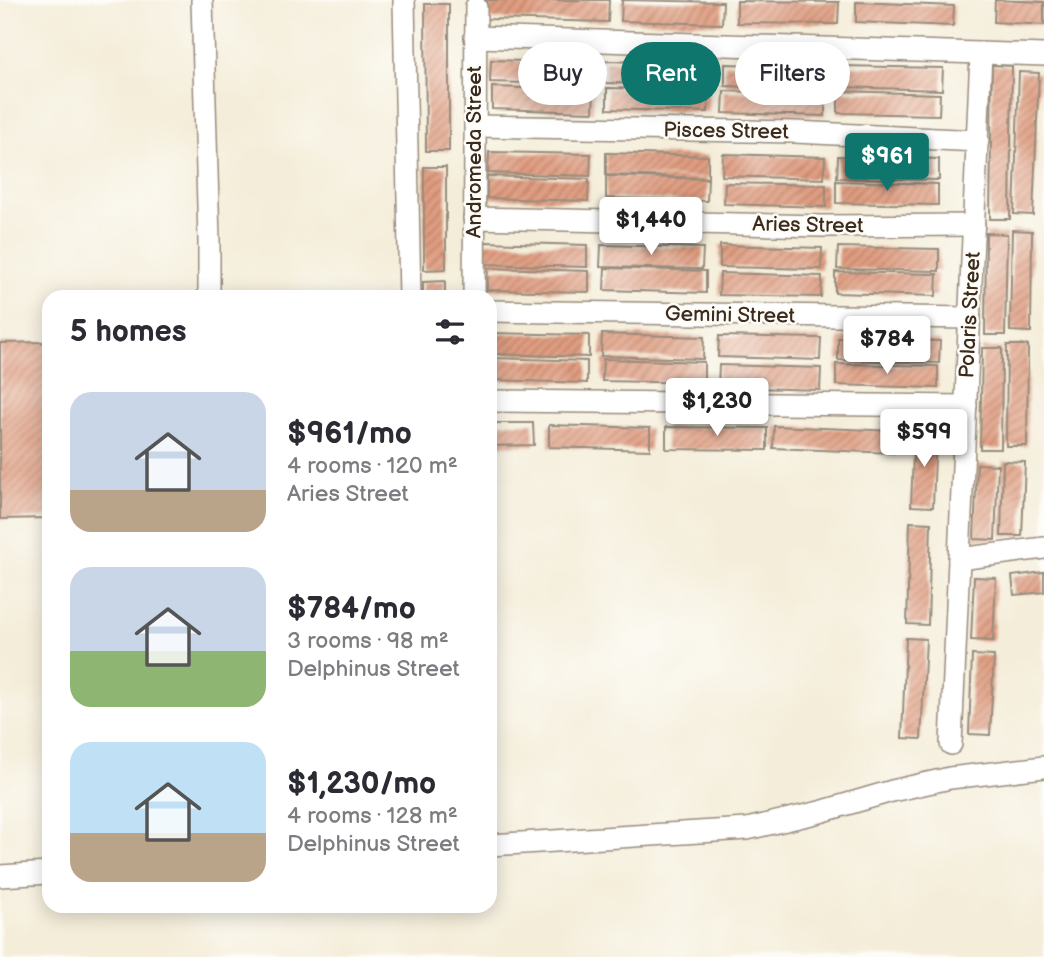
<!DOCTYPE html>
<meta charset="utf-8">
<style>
:root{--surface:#fff;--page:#f7f7f7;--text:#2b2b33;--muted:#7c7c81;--accent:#0f766e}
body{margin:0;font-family:"Balsamiq Sans",sans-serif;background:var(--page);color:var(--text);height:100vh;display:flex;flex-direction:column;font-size:26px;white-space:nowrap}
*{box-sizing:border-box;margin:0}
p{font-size:23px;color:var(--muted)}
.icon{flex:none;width:38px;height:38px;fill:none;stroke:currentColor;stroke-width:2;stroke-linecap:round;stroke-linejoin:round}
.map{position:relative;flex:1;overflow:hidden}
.side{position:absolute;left:42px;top:290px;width:455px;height:623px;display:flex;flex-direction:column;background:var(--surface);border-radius:21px;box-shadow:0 4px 18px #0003}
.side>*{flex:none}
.guide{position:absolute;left:518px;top:42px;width:420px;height:63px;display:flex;gap:14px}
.price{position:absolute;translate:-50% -60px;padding:0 16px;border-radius:7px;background:#fff;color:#222;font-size:23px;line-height:46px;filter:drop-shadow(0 2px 4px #0008)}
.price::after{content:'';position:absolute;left:50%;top:42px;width:21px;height:16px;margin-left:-10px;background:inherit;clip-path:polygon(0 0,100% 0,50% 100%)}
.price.active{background:var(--accent);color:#fff}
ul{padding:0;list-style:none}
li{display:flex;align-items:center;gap:21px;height:175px;padding:0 28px}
li span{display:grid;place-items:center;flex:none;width:196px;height:140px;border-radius:21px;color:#555}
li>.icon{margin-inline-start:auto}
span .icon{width:84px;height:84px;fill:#fffc;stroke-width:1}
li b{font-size:30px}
h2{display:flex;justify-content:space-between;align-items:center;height:84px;padding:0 28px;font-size:30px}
.tag{padding:0 24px;border-radius:32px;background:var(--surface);box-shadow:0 4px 18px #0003;font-size:24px;line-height:63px}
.tag.active{background:var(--accent);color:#fff}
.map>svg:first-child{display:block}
.building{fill:url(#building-hatch)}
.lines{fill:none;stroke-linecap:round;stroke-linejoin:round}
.minor-casing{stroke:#988c7c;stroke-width:24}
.minor{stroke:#fff;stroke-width:21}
.labels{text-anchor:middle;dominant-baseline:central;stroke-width:5;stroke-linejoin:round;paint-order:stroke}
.street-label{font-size:21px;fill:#3b2a1e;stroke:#fdfcf7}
</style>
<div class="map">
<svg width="1044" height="957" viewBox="0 0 1044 957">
<defs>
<pattern id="building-hatch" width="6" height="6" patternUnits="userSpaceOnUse" patternTransform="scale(1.75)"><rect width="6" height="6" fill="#e09d81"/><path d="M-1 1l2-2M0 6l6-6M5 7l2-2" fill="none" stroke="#b78069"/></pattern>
</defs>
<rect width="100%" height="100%" fill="#fdfcf7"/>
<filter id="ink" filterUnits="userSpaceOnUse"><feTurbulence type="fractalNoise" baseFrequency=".0143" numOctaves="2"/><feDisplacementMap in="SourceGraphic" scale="14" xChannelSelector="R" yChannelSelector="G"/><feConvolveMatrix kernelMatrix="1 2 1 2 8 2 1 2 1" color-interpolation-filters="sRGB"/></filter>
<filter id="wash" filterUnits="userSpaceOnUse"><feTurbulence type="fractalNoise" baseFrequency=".00686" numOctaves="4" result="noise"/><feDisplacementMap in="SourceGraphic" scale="28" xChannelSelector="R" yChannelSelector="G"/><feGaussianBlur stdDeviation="1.57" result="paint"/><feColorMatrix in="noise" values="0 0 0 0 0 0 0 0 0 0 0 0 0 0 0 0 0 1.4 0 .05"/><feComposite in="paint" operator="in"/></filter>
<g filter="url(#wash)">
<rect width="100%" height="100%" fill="#f4edd9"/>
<g id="blocks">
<g class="building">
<path d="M485,0h124l-1,22 -123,-3z"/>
<path d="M622,0l101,2 -1,22 -101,-3z"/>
<path d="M995,0l49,2v23l-50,-3z"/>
<path d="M737,1l102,1 -1,22 -101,-1z"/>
<path d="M856,2l98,4 -1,20 -97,-4z"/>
<path d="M425,4h24v147h-23z"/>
<path d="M491,60l102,3 -1,22 -102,-3z"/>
<path d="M605,61l102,3 -1,21 -101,-2z"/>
<path d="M725,64l102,3 -1,22 -101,-3z"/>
<path d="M992,65l20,1 -2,153h-20z"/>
<path d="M841,66l102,2 -1,22 -101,-3z"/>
<path d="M1019,72l20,1 -6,142 -19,-1z"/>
<path d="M492,87l102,3 -1,22 -101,-3z"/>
<path d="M607,88l102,2 -1,22 -101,-3z"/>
<path d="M724,91l101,3v22l-102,-3z"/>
<path d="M838,91l102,3 -1,21 -101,-2z"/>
<path d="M489,152l102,2 -1,22 -102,-3z"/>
<path d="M606,153l102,3v22l-102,-3z"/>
<path d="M723,154l102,3 -1,22 -102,-3z"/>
<path d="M838,156l101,3v21l-102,-2z"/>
<path d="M424,167h22v102l-22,1z"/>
<path d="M487,176l102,3 -1,22 -101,-3z"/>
<path d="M606,176l102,3 -1,22 -101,-3z"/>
<path d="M836,181l102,3v21l-102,-2z"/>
<path d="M725,183l101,2v22l-102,-3z"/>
<path d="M1012,230l20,1 -1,101 -21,-1z"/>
<path d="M986,233l21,1 -2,101h-20z"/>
<path d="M485,242l102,3v22l-102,-3z"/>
<path d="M601,245l102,3 -1,21 -102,-2z"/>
<path d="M720,245l102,3 -1,21 -101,-2z"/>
<path d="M838,247l101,2v22l-102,-2z"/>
<path d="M488,268l101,3v21l-102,-2z"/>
<path d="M605,268l101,3v22l-102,-3z"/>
<path d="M835,272l102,2 -1,22 -101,-3z"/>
<path d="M720,273l102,3 -1,21 -102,-2z"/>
<path d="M445,281v17h-22v-16z"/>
<path d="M490,333l99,2v22l-99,-3z"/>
<path d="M602,334l102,3 -1,22 -102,-3z"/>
<path d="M719,336l102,2 -1,22 -102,-3z"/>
<path d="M838,338l102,3 -1,22 -101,-3z"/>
<path d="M49,342v176l-49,1v-176z"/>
<path d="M1007,345h21l-1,101h-21z"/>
<path d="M982,348h20l-1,101h-21z"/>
<path d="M490,358l97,3v22l-97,-3z"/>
<path d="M603,359l101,3v21l-102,-2z"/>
<path d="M836,364l102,2v22l-102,-3z"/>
<path d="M719,365l102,3 -1,22 -102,-3z"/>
<path d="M490,423h43l1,22 -44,1z"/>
<path d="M549,425l101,3v22l-101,-3z"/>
<path d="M774,426l121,5 -1,22 -121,-5z"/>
<path d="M666,427l101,1v22l-101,-1z"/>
<path d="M914,431h22l-3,76 -22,-1z"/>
<path d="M1003,461l22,1 -3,74h-21z"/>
<path d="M977,464l21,1 -3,75 -21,-1z"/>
<path d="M910,522l21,1 -3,102 -21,-1z"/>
<path d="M1044,572v20l-30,3 -2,-19z"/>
<path d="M974,577l22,1 -3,63 -22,-1z"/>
<path d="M906,638l20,1 -5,100 -19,-1z"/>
<path d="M972,655l22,1 -4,79 -21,-1z"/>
</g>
</g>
</g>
<g filter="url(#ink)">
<use href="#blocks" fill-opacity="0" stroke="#988c7c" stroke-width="2"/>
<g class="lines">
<g class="minor-casing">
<g id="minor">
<path d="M202,0l7,240v58"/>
<path d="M404,0l6,298"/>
<path d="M475,37l569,18"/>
<path d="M475,126l320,6 183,9"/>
<path d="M474,218l348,8 152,-1"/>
<path d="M474,298l2,-291"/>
<path d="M490,311l480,7"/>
<path d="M490,401l476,5"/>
<path d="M959,559l85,-11"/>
<path d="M951,744l30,-691"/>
<path d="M490,845l257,-16 73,-17 72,-21 58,-13 94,-11"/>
<path d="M0,876l49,-3"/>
</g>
</g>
<use href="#minor" class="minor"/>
</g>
</g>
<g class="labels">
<g class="street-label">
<text transform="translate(726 131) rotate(1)">Pisces Street</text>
<text transform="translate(474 152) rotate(-90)">Andromeda Street</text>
<text transform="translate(808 225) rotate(1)">Aries Street</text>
<text transform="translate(730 315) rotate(1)">Gemini Street</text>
<text transform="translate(970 315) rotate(-87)">Polaris Street</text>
</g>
</g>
</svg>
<b class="price active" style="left:887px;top:193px">$961</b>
<b class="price" style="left:651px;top:257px">$1,440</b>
<b class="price" style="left:887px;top:376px">$784</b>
<b class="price" style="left:717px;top:438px">$1,230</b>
<b class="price" style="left:924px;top:469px">$599</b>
<div class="guide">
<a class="tag">Buy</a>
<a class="tag active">Rent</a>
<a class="tag">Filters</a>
</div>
<section class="side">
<h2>5 homes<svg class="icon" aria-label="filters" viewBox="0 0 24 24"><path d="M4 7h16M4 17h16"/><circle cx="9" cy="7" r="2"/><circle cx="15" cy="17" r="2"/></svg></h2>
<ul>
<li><span style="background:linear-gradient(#c9d6e8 70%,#b9a48a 0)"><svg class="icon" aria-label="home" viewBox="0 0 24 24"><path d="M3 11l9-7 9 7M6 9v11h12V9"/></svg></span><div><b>$961/mo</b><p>4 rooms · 120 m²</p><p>Aries Street</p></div></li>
<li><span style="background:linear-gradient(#c9d6e8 60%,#8fb573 0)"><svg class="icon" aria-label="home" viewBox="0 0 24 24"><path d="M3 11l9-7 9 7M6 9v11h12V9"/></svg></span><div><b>$784/mo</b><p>3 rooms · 98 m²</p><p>Delphinus Street</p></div></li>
<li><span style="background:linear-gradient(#bfe0f5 65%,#b9a48a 0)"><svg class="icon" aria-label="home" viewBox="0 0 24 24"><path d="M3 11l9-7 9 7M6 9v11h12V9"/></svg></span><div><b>$1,230/mo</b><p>4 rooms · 128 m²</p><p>Delphinus Street</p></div></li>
</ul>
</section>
</div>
